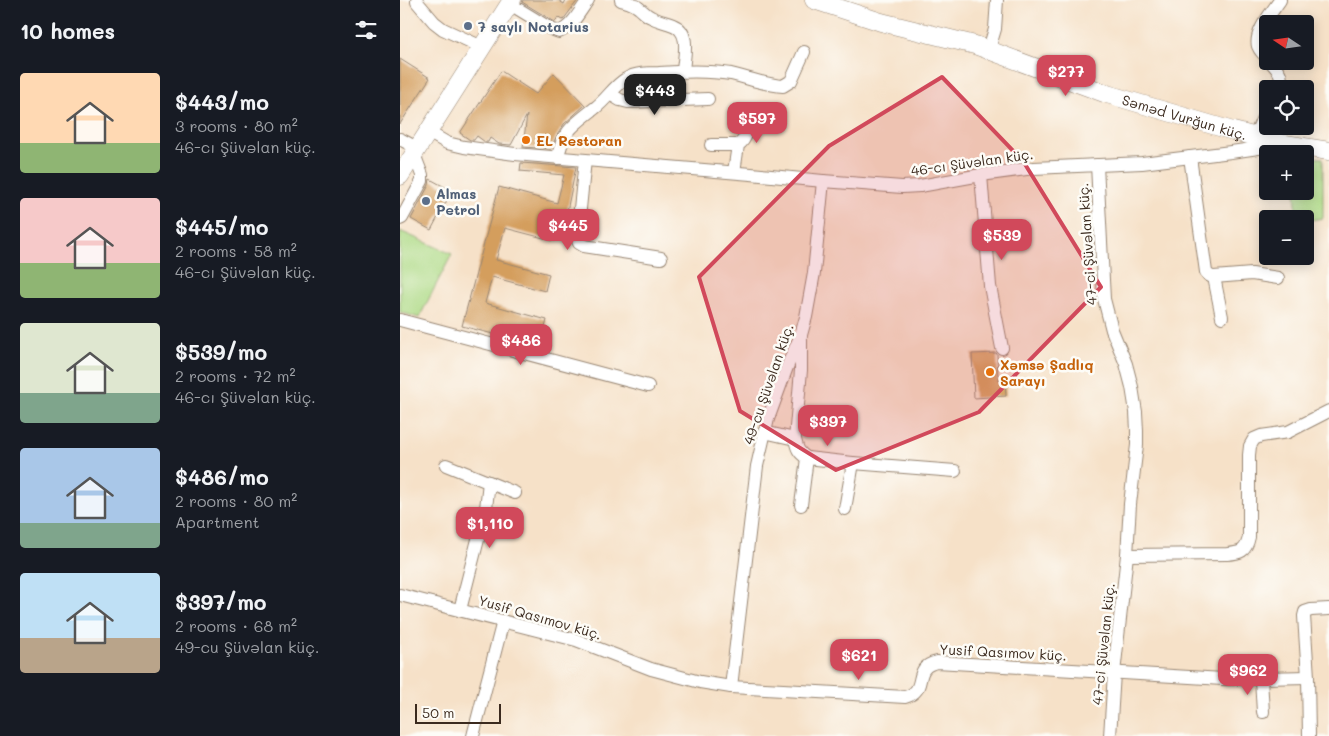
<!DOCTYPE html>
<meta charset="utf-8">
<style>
:root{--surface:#171b24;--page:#242831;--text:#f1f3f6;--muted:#9ea1a6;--accent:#d1495b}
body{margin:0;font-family:Mali,sans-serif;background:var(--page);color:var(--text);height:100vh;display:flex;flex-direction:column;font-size:19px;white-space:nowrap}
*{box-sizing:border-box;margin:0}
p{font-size:16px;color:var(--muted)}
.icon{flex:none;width:28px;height:28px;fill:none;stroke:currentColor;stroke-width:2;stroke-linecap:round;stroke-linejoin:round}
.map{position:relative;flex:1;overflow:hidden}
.sheet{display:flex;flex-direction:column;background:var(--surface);width:400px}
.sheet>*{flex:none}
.needle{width:32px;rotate:283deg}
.fabs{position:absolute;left:859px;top:15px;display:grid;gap:10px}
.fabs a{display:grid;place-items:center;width:55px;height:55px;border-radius:5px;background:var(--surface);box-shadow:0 2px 12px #0003;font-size:25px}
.scale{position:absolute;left:15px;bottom:12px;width:86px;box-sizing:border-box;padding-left:5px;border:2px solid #3b2a1e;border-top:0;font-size:14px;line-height:18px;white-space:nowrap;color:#3b2a1e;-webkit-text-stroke:4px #fdfcf7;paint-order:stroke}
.price{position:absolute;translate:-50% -42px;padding:0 11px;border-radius:10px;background:var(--accent);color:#fff;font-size:16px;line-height:32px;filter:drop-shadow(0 1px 2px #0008)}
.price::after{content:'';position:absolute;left:50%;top:30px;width:15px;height:11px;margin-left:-8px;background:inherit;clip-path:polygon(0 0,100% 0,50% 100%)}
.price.active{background:#222;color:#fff}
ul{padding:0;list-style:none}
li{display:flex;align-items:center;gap:15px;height:125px;padding:0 20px}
li span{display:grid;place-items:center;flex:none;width:140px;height:100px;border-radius:5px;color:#555}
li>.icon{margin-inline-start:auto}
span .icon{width:60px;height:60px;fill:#fffc;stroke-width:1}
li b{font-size:21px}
h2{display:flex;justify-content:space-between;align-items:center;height:60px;padding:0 20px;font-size:21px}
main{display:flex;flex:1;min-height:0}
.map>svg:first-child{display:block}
.green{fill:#aeda86;stroke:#748252}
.building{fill:#d49e5d}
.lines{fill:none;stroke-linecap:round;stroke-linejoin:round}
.street-casing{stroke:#988673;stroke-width:14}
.secondary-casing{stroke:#988673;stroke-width:19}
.street{stroke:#fff;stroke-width:12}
.secondary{stroke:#fff;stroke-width:18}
.marked{fill:#d1495b;fill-opacity:0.2;stroke:#d1495b;stroke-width:4;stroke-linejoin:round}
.service-dot{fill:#5c6f8a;stroke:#fdfcf7;stroke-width:2}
.food-dot{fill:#e8710a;stroke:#fdfcf7;stroke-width:2}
.labels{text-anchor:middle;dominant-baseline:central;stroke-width:5;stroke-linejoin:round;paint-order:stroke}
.service-label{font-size:14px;font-weight:bold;fill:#4e5e75;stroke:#fdfcf7;text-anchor:start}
.street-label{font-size:14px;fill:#3b2a1e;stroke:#fdfcf7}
.food-label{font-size:14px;font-weight:bold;fill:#c56008;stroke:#fdfcf7;text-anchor:start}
</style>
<main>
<section class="sheet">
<h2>10 homes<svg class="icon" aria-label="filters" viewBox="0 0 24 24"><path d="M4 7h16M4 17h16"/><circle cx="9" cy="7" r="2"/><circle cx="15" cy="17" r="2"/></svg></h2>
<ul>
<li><span style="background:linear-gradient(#ffd9b3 70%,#8fb573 0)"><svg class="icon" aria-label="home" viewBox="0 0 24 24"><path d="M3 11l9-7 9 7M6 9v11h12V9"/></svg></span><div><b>$443/mo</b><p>3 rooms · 80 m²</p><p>46-cı Şüvəlan küç.</p></div></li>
<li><span style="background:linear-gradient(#f6c9c9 65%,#8fb573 0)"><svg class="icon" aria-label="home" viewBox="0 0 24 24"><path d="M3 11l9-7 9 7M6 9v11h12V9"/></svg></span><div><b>$445/mo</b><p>2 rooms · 58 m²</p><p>46-cı Şüvəlan küç.</p></div></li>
<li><span style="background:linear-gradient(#dfe7d0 70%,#7fa58c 0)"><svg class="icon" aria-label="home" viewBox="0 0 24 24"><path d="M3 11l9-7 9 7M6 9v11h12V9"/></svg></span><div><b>$539/mo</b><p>2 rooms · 72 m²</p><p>46-cı Şüvəlan küç.</p></div></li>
<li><span style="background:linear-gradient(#a9c7e8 75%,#7fa58c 0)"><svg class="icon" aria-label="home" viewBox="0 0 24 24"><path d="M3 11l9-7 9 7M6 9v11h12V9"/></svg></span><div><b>$486/mo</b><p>2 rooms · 80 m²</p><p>Apartment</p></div></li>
<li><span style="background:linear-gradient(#bfe0f5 65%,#b9a48a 0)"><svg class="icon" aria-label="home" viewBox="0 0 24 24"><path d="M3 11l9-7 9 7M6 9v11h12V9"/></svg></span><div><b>$397/mo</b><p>2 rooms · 68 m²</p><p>49-cu Şüvəlan küç.</p></div></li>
</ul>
</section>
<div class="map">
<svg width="929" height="736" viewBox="0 0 929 736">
<rect width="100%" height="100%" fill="#fdfcf7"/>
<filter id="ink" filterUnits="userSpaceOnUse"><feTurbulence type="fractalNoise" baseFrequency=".02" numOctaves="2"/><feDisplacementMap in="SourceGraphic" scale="10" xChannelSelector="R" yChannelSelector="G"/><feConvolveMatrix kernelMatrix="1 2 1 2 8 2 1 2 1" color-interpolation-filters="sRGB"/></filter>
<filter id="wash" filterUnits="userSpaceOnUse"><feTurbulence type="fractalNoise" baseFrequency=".0096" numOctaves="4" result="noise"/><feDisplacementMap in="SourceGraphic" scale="20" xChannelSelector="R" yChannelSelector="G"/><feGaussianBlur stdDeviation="1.12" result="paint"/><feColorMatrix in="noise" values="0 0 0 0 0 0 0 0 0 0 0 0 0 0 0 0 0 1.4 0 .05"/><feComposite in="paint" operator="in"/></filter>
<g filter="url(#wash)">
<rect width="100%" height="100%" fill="#f6e1c8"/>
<g class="green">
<path d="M905,157l18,1v60l-18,3v-2h-8l-2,-28h10z"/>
<path d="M0,231l52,23 -33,64 -19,-6z"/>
</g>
<g id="blocks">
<g class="building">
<path d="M123,0h35l6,4 2,-4h12l-15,20 -5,-3 -3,5 -33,-20z"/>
<path d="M0,59l30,19 -30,46z"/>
<path d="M101,71l35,23 18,-21 31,32 -21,19 -8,13 -5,12 -28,-2 4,-32 -16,30 -12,-1 -9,-6 -2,4h-3l-8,-6 -3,4h-4l-10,-7z"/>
<path d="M121,163l55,4 -10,49 -4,-1 -7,26 -50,-13 -9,32 53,14 -4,17 -53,-14 -7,26 62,17 -7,26 -78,-20 37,-139 58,16 7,-28 -44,-4z"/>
<path d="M30,179l22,12 -21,39 -20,-11 18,-34z"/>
<path d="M596,353l1,1 1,26 7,-1 1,17 -32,2 -2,-44z"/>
</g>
</g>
</g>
<g filter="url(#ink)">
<use href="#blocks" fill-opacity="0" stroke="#988673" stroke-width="1"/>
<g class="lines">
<g class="street-casing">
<g id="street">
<path d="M17,0v2l17,20 9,7 39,18"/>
<path d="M221,0c6,2 12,3 18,8 4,3 7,7 12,9 7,4 15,5 22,8 18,7 11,30 10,46"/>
<path d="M110,4l41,25 8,3c13,-5 21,-21 29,-32"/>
<path d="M589,49l6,-20 2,-29"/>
<path d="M868,58c-4,-3 -8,-7 -10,-12 -4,-14 15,-35 22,-46"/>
<path d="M870,61c9,10 15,15 7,28"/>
<path d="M210,94l10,6 8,2 80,-3"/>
<path d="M28,132l19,11 17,4 51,7 236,20 72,7 79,6 18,-1 61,-11 53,-7 108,-5 89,-11 49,-7"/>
<path d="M855,136l13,-30"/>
<path d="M0,139l17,9"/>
<path d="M311,145h27"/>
<path d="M790,157l16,115c2,3 4,5 8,5l38,-3 26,4"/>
<path d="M158,158c4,-27 17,-34 37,-50 11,-8 20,-23 31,-29 9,-6 22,-6 33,-6 24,-2 48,-3 72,1 17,4 35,11 52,12l8,-5 13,-29"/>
<path d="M185,160l-8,78 2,5 5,3 77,12"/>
<path d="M697,165l7,134 8,31 14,34 6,23 4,25 1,19v14l-7,59 -3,51 -13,118 -4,63"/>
<path d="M334,172l4,-27c11,-7 10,-22 11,-34"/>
<path d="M581,175l9,111 12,62"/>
<path d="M0,219l2,-1 20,-37v-6l-8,-21"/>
<path d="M814,277l8,40"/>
<path d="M0,320l248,66"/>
<path d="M401,339v31l-6,69c2,10 4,14 12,19l46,5 102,8"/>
<path d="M364,432l31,7"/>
<path d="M46,465l69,28"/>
<path d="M401,505l6,-47"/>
<path d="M445,509l8,-46"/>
<path d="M727,555l100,-1c13,-1 19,-2 22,-17v-82l1,-9 4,-7 7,-3 27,-4 41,-21"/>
<path d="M0,595l176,45 75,29 49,13 31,5 52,3 122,7c25,-7 5,-29 32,-35l286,17 85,-2"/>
<path d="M60,610l26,-102 3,-26"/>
<path d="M861,679l2,33"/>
<path d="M331,687l26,-221 11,-47 19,-52 14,-32 5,-18 8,-44 9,-92"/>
<path d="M73,736l30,-115"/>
<path d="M909,736l-1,-59 -4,-61 1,-4 6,-2 18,-1"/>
</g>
</g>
<g class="secondary-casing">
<g id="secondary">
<path id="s1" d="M414,0l67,22 94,23 132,49 126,37 52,13 44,7"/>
<path d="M0,176l112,-176"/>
</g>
</g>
<use href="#street" class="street"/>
<use href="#secondary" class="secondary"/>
</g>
</g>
<path class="marked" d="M542,77l81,84 78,126 -122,125 -143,58 -96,-59 -41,-134 130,-131z"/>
<g class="service-dot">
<circle cx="68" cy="26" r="5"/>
<circle cx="26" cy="201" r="5"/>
</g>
<g class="food-dot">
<circle cx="126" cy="140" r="5"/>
<circle cx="590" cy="372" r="5"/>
</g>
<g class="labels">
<g class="service-label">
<text x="78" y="26">7 saylı Notarius</text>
<text x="36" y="193">Almas<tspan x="36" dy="16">Petrol</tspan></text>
</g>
<g class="street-label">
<text stroke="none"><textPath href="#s1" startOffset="389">Səməd Vurğun küç.</textPath></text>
<text transform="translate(572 162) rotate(-8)">46-cı Şüvəlan küç.</text>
<text transform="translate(687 244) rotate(-94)">47-ci Şüvəlan küç.</text>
<text transform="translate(368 384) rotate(-71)">49-cu Şüvəlan küç.</text>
<text transform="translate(140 617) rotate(16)">Yusif Qasımov küç.</text>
<text transform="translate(703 644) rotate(-84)">47-ci Şüvəlan küç.</text>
<text transform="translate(603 652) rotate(3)">Yusif Qasımov küç.</text>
</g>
<g class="food-label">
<text x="136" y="140">EL Restoran</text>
<text x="600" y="364">Xəmsə Şadlıq<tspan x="600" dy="16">Sarayı</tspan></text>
</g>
</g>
</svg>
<div class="fabs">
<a><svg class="needle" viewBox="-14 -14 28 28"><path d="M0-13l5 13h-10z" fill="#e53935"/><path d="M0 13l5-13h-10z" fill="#9ea1a6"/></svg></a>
<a><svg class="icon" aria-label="locate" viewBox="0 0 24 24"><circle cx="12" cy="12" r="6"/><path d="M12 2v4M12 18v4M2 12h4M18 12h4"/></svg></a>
<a>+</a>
<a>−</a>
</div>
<div class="scale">50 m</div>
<b class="price" style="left:666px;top:97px">$277</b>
<b class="price active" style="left:255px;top:116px">$443</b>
<b class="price" style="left:357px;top:144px">$597</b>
<b class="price" style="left:168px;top:251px">$445</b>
<b class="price" style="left:602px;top:261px">$539</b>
<b class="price" style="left:121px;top:366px">$486</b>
<b class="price" style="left:428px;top:447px">$397</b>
<b class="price" style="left:90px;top:549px">$1,110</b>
<b class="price" style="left:459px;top:681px">$621</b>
<b class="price" style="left:848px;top:696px">$962</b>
</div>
</main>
